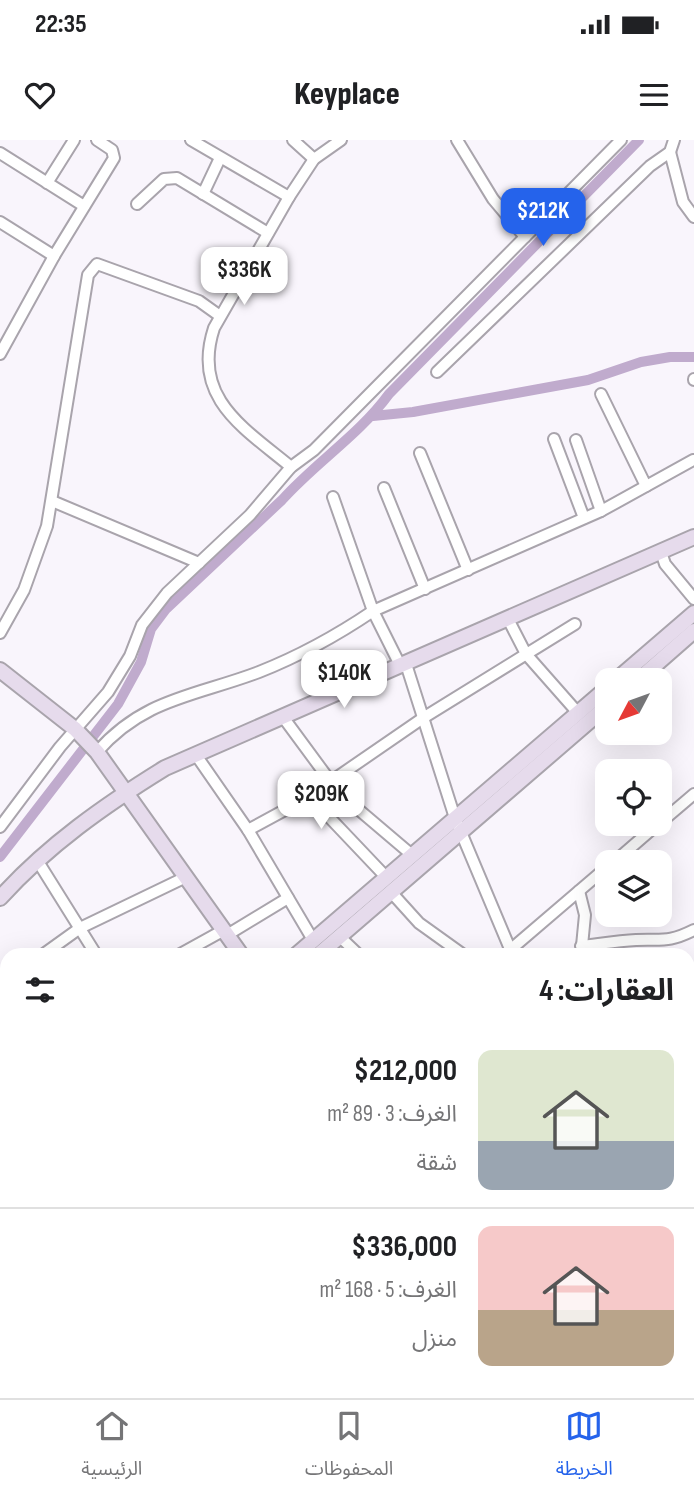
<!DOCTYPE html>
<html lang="ar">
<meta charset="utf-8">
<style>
:root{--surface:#fff;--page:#f2f2f2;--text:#202124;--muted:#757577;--line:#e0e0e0;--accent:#2563eb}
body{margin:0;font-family:"Sofia Sans Condensed","Noto Sans Arabic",sans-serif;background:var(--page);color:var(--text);direction:rtl;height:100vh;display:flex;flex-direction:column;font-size:26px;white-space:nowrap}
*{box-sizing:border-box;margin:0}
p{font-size:23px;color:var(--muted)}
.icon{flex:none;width:38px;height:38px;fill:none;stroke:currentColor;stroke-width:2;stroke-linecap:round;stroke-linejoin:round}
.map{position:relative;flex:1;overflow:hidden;direction:ltr}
.sheet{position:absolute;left:0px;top:808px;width:695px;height:450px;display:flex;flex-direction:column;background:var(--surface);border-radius:21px 21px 0 0;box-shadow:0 7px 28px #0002;direction:rtl}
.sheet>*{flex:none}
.needle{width:46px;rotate:229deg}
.tools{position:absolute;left:595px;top:528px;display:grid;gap:14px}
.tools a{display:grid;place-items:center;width:77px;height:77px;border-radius:14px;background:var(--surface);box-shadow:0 7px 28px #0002;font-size:35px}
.price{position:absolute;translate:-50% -60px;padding:0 16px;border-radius:14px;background:#fff;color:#222;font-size:23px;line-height:46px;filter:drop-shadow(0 2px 4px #0008)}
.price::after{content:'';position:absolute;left:50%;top:42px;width:21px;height:16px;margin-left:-10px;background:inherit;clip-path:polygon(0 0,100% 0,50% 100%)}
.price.current{background:var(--accent);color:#fff}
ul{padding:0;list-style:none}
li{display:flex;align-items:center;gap:21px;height:175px;padding:0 21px}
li+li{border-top:2px solid var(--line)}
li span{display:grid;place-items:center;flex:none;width:196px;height:140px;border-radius:14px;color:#555}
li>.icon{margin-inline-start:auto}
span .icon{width:84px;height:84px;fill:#fffc;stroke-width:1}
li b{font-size:30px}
h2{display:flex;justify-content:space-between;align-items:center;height:84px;padding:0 21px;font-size:30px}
.status{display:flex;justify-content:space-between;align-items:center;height:49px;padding:0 35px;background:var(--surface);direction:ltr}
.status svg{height:19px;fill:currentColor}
header{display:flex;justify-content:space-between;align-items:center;height:91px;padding:0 21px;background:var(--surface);font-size:32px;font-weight:800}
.dock{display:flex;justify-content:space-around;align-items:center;height:98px;border-top:2px solid var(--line);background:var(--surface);font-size:19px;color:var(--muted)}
.dock a{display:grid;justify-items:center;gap:4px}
.dock .current{color:var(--accent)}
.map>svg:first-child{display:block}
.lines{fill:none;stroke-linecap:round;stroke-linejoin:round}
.canal{stroke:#c0abcd;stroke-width:10}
.street-casing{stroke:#a9a4ac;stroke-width:14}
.secondary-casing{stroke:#a9a4ac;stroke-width:18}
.street{stroke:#fff;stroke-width:10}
.secondary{stroke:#e6dbec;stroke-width:14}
</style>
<div class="status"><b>22:35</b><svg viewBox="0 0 49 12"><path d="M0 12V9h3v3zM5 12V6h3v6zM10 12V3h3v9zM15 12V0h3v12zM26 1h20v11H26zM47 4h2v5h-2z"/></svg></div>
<header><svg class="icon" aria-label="menu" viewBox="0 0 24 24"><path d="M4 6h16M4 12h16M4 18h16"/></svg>Keyplace<svg class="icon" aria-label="heart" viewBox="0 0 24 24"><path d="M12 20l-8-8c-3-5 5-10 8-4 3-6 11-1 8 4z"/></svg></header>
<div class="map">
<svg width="694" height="1258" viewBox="0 0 694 1258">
<rect width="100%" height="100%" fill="#f9f5fc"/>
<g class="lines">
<g class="canal">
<path d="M373,276l40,-4 175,-32 53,-18 29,-5h24"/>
<path d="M0,717l118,-153 23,-42 10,-33 15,-20 116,-109c34,-38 77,-65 107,-106l250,-254"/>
<path d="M688,1049l6,-1"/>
<path d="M372,1258l8,-7"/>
</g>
<g class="street-casing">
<g id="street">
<path d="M191,0l98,57"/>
<path d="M293,0l21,19"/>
<path d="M457,0l36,59 32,38"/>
<path d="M670,12l13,50 11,15"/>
<path d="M0,13l84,53"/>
<path d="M47,43l27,-43"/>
<path d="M203,54l17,-36"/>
<path d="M137,64l27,-25 13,-1 91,55"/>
<path d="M0,82l54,34"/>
<path d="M0,214l54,-98 60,-98 -2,-8 -15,-10"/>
<path d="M437,232l213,-206 20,-14 4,-12"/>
<path d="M694,239v1"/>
<path d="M601,254l45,92"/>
<path d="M554,299l30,79"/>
<path d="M576,300l25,71"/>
<path d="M420,313l48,117"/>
<path d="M291,327c-47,-39 -100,-69 -77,-139l75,-131 25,-38 27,-19"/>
<path d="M384,348l41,101"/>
<path d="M333,357l40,114 28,56"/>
<path d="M52,361l147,62"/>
<path d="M661,412l4,12 29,35"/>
<path d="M508,479l18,35 52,59"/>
<path d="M0,493l24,-43 23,-64 41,-251 9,-11 102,37 21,15"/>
<path d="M406,524l49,154 58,138"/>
<path d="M283,577l56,76 73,62"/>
<path d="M97,612c47,-54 99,-56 162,-80 38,-15 80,-38 114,-61l228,-100 92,-51"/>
<path d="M196,615l52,75 65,110"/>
<path d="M330,642l93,-64 152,-94"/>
<path d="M660,683l34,-29"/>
<path d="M0,687l60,-80 48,-55 22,-36 12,-31 25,-32 83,-78 41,-48 23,-17 307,-310"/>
<path d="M248,690l59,-32h4l75,79"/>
<path d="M37,720l60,96"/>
<path d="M613,723l45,-39"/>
<path d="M579,751l6,24 -4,41"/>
<path d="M391,752l28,31 46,33"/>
<path d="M227,795l61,-37"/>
<path d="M339,796l21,20"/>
<path d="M581,806c18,-2 37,-5 55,-6 27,-1 32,3 58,-10"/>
<path d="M41,816l39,-28 106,-51"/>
<path d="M177,816l47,-26"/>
<path d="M503,816l104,-89"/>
<path d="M0,843l7,-4"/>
<path d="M688,904l6,-4"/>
<path d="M0,1014l7,9"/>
<path d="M688,1109l6,-2"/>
<path d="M688,1231l6,24"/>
<path d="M0,1240l7,-6"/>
<path d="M188,1251l5,7"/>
<path d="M202,1258l8,-7"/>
<path d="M434,1258l7,-7"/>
<path d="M571,1258l12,-7"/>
</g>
</g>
<g class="secondary-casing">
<g id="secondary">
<path d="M0,530l75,59 22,23 145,204"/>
<path d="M615,541l79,-68"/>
<path d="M637,541l57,-50"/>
<path d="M0,758c48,-53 105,-93 165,-130l529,-231"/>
<path d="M295,816l312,-268"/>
<path d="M317,816l290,-250"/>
<path d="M688,1001l6,-1"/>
<path d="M0,1067l7,-6"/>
<path d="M0,1085l7,-6"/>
<path d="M547,1251l4,7"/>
<path d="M309,1258l7,-7"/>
</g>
</g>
<use href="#street" class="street"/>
<use href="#secondary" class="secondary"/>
</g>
</svg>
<div class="tools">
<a><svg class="needle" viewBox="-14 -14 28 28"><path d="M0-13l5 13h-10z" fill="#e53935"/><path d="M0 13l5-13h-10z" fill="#757577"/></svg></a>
<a><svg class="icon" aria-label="locate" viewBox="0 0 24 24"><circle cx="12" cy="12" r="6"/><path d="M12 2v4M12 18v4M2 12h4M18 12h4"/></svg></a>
<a><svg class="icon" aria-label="layers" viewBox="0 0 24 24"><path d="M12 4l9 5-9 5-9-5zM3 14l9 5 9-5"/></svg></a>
</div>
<b class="price current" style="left:543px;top:108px">$212K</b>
<b class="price" style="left:244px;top:167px">$336K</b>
<b class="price" style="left:344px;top:570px">$140K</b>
<b class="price" style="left:321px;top:691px">$209K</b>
<section class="sheet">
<h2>العقارات: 4<svg class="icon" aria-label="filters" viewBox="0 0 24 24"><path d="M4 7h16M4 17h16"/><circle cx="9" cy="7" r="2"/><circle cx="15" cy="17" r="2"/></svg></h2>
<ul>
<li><span style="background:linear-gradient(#dfe7d0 65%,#9aa5b1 0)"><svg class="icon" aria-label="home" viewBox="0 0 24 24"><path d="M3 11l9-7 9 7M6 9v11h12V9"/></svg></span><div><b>$212,000</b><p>الغرف: 3 · 89 m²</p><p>شقة</p></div></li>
<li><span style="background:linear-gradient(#f6c9c9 60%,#b9a48a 0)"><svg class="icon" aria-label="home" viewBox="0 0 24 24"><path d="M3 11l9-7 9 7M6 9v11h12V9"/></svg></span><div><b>$336,000</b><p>الغرف: 5 · 168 m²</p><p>منزل</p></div></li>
</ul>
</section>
</div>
<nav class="dock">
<a class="current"><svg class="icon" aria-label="map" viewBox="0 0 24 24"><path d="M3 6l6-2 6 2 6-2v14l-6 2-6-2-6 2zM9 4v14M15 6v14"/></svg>الخريطة</a>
<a><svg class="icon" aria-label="saved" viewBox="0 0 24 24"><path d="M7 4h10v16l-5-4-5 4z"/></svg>المحفوظات</a>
<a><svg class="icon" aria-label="home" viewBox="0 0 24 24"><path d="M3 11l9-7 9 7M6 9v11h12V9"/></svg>الرئيسية</a>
</nav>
